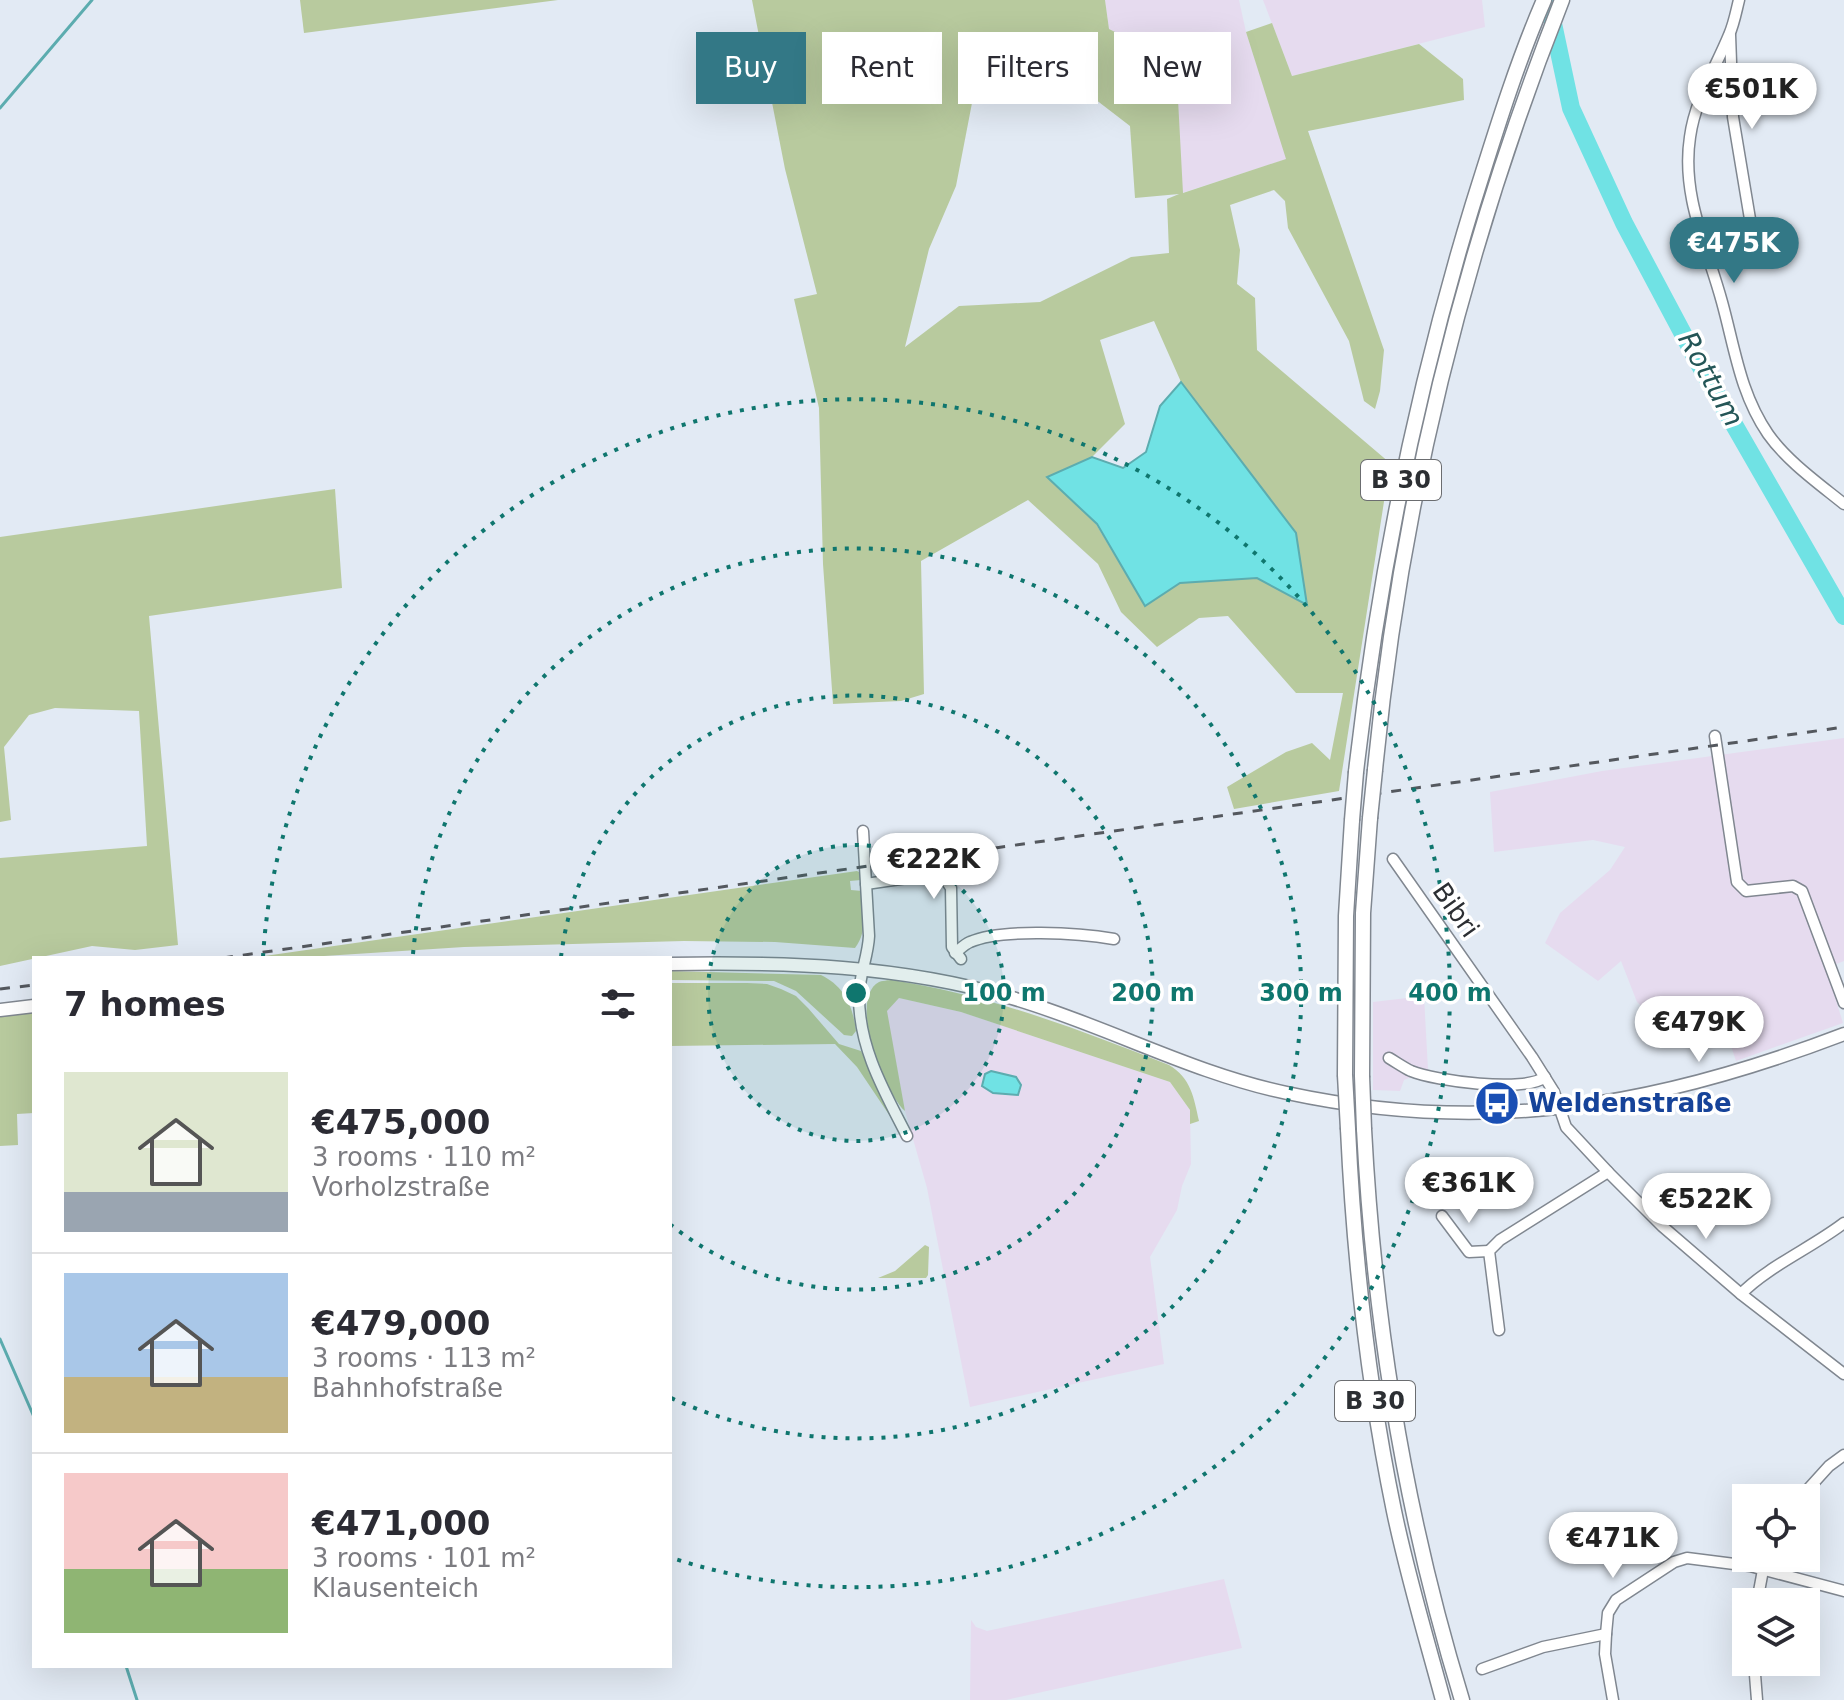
<!DOCTYPE html>
<meta charset="utf-8">
<style>
:root{--surface:#fff;--page:#f7f7f7;--text:#2b2b33;--muted:#7c7c81;--line:#e1e1e2;--accent:#337886}
body{margin:0;font-family:"DejaVu Sans",sans-serif;background:var(--page);color:var(--text);height:100vh;display:flex;flex-direction:column;font-size:30px;white-space:nowrap}
*{box-sizing:border-box;margin:0}
p{font-size:26px;color:var(--muted)}
.icon{flex:none;width:44px;height:44px;fill:none;stroke:currentColor;stroke-width:2;stroke-linecap:round;stroke-linejoin:round}
.map{position:relative;flex:1;overflow:hidden}
.side{position:absolute;left:32px;top:956px;width:640px;height:712px;display:flex;flex-direction:column;background:var(--surface);border-radius:0px;box-shadow:0 8px 32px #0002}
.side>*{flex:none}
.hud{position:absolute;left:696px;top:32px;width:760px;height:72px;display:flex;gap:16px}
.controls{position:absolute;left:1732px;top:1484px;display:grid;gap:16px}
.controls a{display:grid;place-items:center;width:88px;height:88px;border-radius:0px;background:var(--surface);box-shadow:0 8px 32px #0002;font-size:40px}
.price{position:absolute;translate:-50% -68px;padding:0 18px;border-radius:28px;background:#fff;color:#222;font-size:26px;line-height:52px;filter:drop-shadow(0 2px 4px #0008)}
.price::after{content:'';position:absolute;left:50%;top:48px;width:24px;height:18px;margin-left:-12px;background:inherit;clip-path:polygon(0 0,100% 0,50% 100%)}
.price.current{background:var(--accent);color:#fff}
ul{padding:0;list-style:none}
li{display:flex;align-items:center;gap:24px;height:200px;padding:0 32px}
li+li{border-top:2px solid var(--line)}
li span{display:grid;place-items:center;flex:none;width:224px;height:160px;border-radius:0px;color:#555}
li>.icon{margin-inline-start:auto}
span .icon{width:96px;height:96px;fill:#fffc;stroke-width:1}
li b{font-size:34px}
h2{display:flex;justify-content:space-between;align-items:center;height:96px;padding:0 32px;font-size:34px}
.pill{padding:0 28px;border-radius:0px;background:var(--surface);box-shadow:0 8px 32px #0002;font-size:28px;line-height:72px}
.pill.current{background:var(--accent);color:#fff}
.map>svg:first-child{display:block}
.commercial{fill:#e6dbef}
.green{fill:#b8ca9e;fill-rule:evenodd}
.water{fill:#70e2e4;stroke:#5cacaf;stroke-width:2}
.lines{fill:none;stroke-linecap:round;stroke-linejoin:round}
.stream{stroke:#5cacaf;stroke-width:3}
.river{stroke:#70e2e4;stroke-width:18}
.minor-casing{stroke:#808790;stroke-width:13}
.major-casing{stroke:#808790;stroke-width:15}
.highway-casing{stroke:#808790;stroke-width:17}
.minor{stroke:#fff;stroke-width:10}
.major{stroke:#fff;stroke-width:12}
.highway{stroke:#fff;stroke-width:14}
.rail{stroke:#54585e;stroke-width:3;stroke-dasharray:10 10;stroke-linecap:butt}
.highway-bridge-casing{stroke:#808790;stroke-width:17;stroke-linecap:butt}
.highway-bridge{stroke:#fff;stroke-width:14}
.ring{fill:none;stroke:#0f766e;stroke-width:4;stroke-dasharray:4 8}
.labels{text-anchor:middle;dominant-baseline:central;stroke-width:7;stroke-linejoin:round;paint-order:stroke}
.shield{fill:#fff;stroke:#6b6d70;stroke-width:2}
.shield-label{font-size:24px;font-weight:bold;fill:#2c2f33}
.street-label{font-size:26px;fill:#2c2f33;stroke:#fff}
.transit-label{font-size:26px;font-weight:bold;fill:#164399;stroke:#fff;text-anchor:start}
.water-label{font-size:28px;font-style:italic;fill:#245657;stroke:#fff}
.centre{fill:#0f766e;stroke:#fff;stroke-width:4}
.ring-label{font-size:24px;text-anchor:middle;font-weight:bold;fill:#0f766e;stroke:#fff;stroke-width:7;stroke-linejoin:round;paint-order:stroke}
</style>
<div class="map">
<svg width="1844" height="1700" viewBox="0 0 1844 1700">
<rect width="100%" height="100%" fill="#e2eaf4"/>
<g class="commercial">
<path d="M1105,0h134l7,32 41,127 -105,34 -6,-131 -67,-33z"/>
<path d="M1263,0h219l3,27 -193,49z"/>
<path d="M1844,738v223l-18,7 17,55 -107,38 -14,-42 -49,15 -36,-32 -16,-41 -23,20 -53,-38 15,-30 50,-43 15,-23 -32,-7 -99,12 -4,-60 112,-21z"/>
<path d="M1424,996l4,74 -24,10 -4,11 -27,-1v-88z"/>
<path d="M899,998l62,14 209,70 20,28 1,54 -9,22 -5,24 -27,47 14,107 -194,43 -43,-219 -22,-77 -19,-100z"/>
<path d="M1224,1579l18,69 -236,52h-36l1,-80 5,7 11,4z"/>
</g>
<g class="green">
<path d="M300,0h258l-254,33z"/>
<path d="M752,0h353l4,29 67,33 7,131 103,-34 -40,-127 26,-9 20,53 127,-32 44,35 1,21 -156,31 76,219 -4,41 -5,18 -11,-8 -15,-60 -61,-113 -3,-27 -11,-11 -44,15 10,45 -3,34 18,14 2,52 133,113 -51,328 -105,18 -7,-22 59,-35 26,-9 18,17 13,-67h-47l-68,-77 -29,2 -42,29 -36,-35 -23,-48 -70,-64 -107,61 3,133 -23,7 -68,3 -10,-140 -4,-156 -25,-109 23,-5 -32,-125zM1026,46l104,80 5,72 44,-4 -12,5 2,54 -38,4 -91,45 -81,4 -54,41 24,-98 27,-63 16,-83zM1154,321l27,61 115,151 10,72 -49,-27 -77,5 -35,23 -49,-82 -48,-47 44,-20 33,-33 -25,-84z"/>
<path d="M335,489l7,99 -193,28 29,329 -43,5 -43,-4 -92,20v-108l147,-12 -8,-135 -84,-3 -26,7 -25,32 7,73 -11,2v-285z"/>
<path d="M857,871l4,2v7l-11,1 1,9 11,1c1,19 6,41 -7,57l-80,-6 -91,-1 -220,6 -171,11h-43z"/>
<path d="M670,971l151,4c23,11 32,31 35,56l-4,5 -8,-1 -48,-44 -22,-10 -104,-1z"/>
<path d="M892,980c97,15 186,49 277,85 22,13 25,33 30,56l-9,3v-14l-20,-28 -209,-70 -62,-14 -12,13 18,100c-20,-17 -58,-112 -26,-129 1,-1 11,-2 13,-2z"/>
<path d="M670,983h77l20,1 14,5 15,7 12,12 31,36 22,7 37,77 -41,-61 -22,-23 -165,2z"/>
<path d="M34,1012v101l-17,1 1,31 -18,1v-129z"/>
<path d="M925,1245l4,2 -1,28 -2,3h-48l17,-7z"/>
</g>
<g class="water">
<path d="M1181,382l115,151 11,72 -50,-27 -77,5 -35,23 -48,-82 -50,-47 45,-20 31,11 23,-16 14,-46z"/>
<path d="M991,1071l25,6 5,8 -3,10 -25,-2 -11,-7 3,-12z"/>
</g>
<g class="lines">
<g class="stream">
<path d="M0,108l92,-108"/>
<path d="M0,1339l34,78"/>
<path d="M126,1666l11,34"/>
</g>
<path class="river" d="M1548,0l23,108 53,115 74,139 146,254"/>
<g class="minor-casing">
<g id="minor">
<path d="M1739,0c-3,12 -5,24 -10,35 -14,34 -34,65 -39,102 -9,58 17,110 32,165 13,47 18,91 46,132 19,27 50,49 76,70"/>
<path d="M1730,35l3,82 19,114"/>
<path d="M1715,736l22,146 9,9 47,-5 9,5 42,112"/>
<path d="M863,831l6,105c-1,21 -10,39 -10,61 0,51 25,94 48,139"/>
<path d="M1393,859l139,198 22,35 12,35 42,45 54,54 79,68 103,80"/>
<path d="M866,884l75,-11 10,15 1,59 9,12"/>
<path d="M955,953c5,-4 10,-9 15,-11 31,-14 110,-9 144,-3"/>
<path d="M1389,1058c7,4 14,9 22,13 24,10 114,22 134,6"/>
<path d="M1442,1216l27,36 20,-1"/>
<path d="M1741,1294c26,-27 72,-47 103,-71"/>
<path d="M1499,1330l-10,-79 11,-11 108,-68"/>
<path d="M1800,1498l29,-32 15,-11"/>
<path d="M1757,1602l6,-32 6,-12"/>
<path d="M1606,1634l-1,20 8,46"/>
<path d="M1754,1662l3,38"/>
<path d="M1482,1669l61,-22 63,-13 2,-21 8,-13 58,-38 13,-4 63,8 94,25"/>
</g>
</g>
<g class="major-casing">
<g id="major">
<path d="M670,964c115,-2 231,1 342,34 93,27 179,75 275,95 199,43 369,13 557,-59"/>
<path d="M0,1010l34,-4"/>
</g>
</g>
<g class="highway-casing">
<g id="highway">
<path d="M1375,770c25,-263 90,-524 187,-770"/>
<path d="M1356,772c22,-194 59,-378 116,-565 22,-70 43,-140 72,-207"/>
<path d="M1345,1075l1,-159 6,-96"/>
<path d="M1362,1076l1,-163 7,-95"/>
<path d="M1348,1129c6,128 20,256 46,382 13,63 32,126 49,189"/>
<path d="M1364,1129c10,193 41,385 98,571"/>
</g>
</g>
<use href="#minor" class="minor"/>
<use href="#major" class="major"/>
<use href="#highway" class="highway"/>
<g class="rail">
<path d="M223,958l1621,-231"/>
<path d="M0,989l34,-4"/>
</g>
<g class="highway-bridge-casing">
<g id="highway-bridge">
<path d="M1370,818l5,-48"/>
<path d="M1352,820l4,-48"/>
<path d="M1345,1075l3,54"/>
<path d="M1362,1076l2,53"/>
</g>
</g>
<use href="#highway-bridge" class="highway-bridge"/>
</g>
<circle cx="856" cy="993" r="148" fill="#0f766e" fill-opacity=".12"/>
<g class="ring">
<circle cx="856" cy="993" r="148"/>
<path d="M561 957A297 297 0 1 1 671 1225"/>
<path d="M413 954A445 445 0 1 1 671 1398"/>
<path d="M263 957A594 594 0 1 1 672 1558"/>
</g>
<defs>
<g id="bus-disc" transform="scale(2.3)"><circle r="9.5" fill="#1a4fb4" stroke="#fff"/><path d="M-5-6H5V4H4V6H2V4H-2V6H-4V4H-5ZM-3.5-4V0h7V-4ZM-3.5 1.2v1.5H-2V1.2ZM2 1.2v1.5H3.5V1.2Z" fill="#fff"/></g>
</defs>
<g fill-rule="evenodd">
<use href="#bus-disc" x="1497" y="1103"/>
</g>
<g class="labels">
<g class="shield">
<rect x="1361" y="460" width="80" height="40" rx="6"/>
<rect x="1335" y="1381" width="80" height="40" rx="6"/>
</g>
<g class="shield-label">
<text x="1401" y="480">B 30</text>
<text x="1375" y="1401">B 30</text>
</g>
<g class="street-label">
<text transform="translate(1456 910) rotate(55)">Bibri</text>
</g>
<g class="transit-label">
<text x="1528" y="1103">Weldenstraße</text>
</g>
<g class="water-label">
<text transform="translate(1711 379) rotate(61)">Rottum</text>
</g>
</g>
<circle cx="856" cy="993" r="12" class="centre"/>
<g class="ring-label">
<text x="1004" y="1001">100 m</text>
<text x="1153" y="1001">200 m</text>
<text x="1301" y="1001">300 m</text>
<text x="1450" y="1001">400 m</text>
</g>
</svg>
<div class="controls">
<a><svg class="icon" aria-label="locate" viewBox="0 0 24 24"><circle cx="12" cy="12" r="6"/><path d="M12 2v4M12 18v4M2 12h4M18 12h4"/></svg></a>
<a><svg class="icon" aria-label="layers" viewBox="0 0 24 24"><path d="M12 4l9 5-9 5-9-5zM3 14l9 5 9-5"/></svg></a>
</div>
<b class="price" style="left:1752px;top:131px">€501K</b>
<b class="price current" style="left:1734px;top:285px">€475K</b>
<b class="price" style="left:934px;top:901px">€222K</b>
<b class="price" style="left:1699px;top:1064px">€479K</b>
<b class="price" style="left:1469px;top:1225px">€361K</b>
<b class="price" style="left:1706px;top:1241px">€522K</b>
<b class="price" style="left:1613px;top:1580px">€471K</b>
<div class="hud">
<a class="pill current">Buy</a>
<a class="pill">Rent</a>
<a class="pill">Filters</a>
<a class="pill">New</a>
</div>
<section class="side">
<h2>7 homes<svg class="icon" aria-label="filters" viewBox="0 0 24 24"><path d="M4 7h16M4 17h16"/><circle cx="9" cy="7" r="2"/><circle cx="15" cy="17" r="2"/></svg></h2>
<ul>
<li><span style="background:linear-gradient(#dfe7d0 75%,#9aa5b1 0)"><svg class="icon" aria-label="home" viewBox="0 0 24 24"><path d="M3 11l9-7 9 7M6 9v11h12V9"/></svg></span><div><b>€475,000</b><p>3 rooms · 110 m²</p><p>Vorholzstraße</p></div></li>
<li><span style="background:linear-gradient(#a9c7e8 65%,#c2b280 0)"><svg class="icon" aria-label="home" viewBox="0 0 24 24"><path d="M3 11l9-7 9 7M6 9v11h12V9"/></svg></span><div><b>€479,000</b><p>3 rooms · 113 m²</p><p>Bahnhofstraße</p></div></li>
<li><span style="background:linear-gradient(#f6c9c9 60%,#8fb573 0)"><svg class="icon" aria-label="home" viewBox="0 0 24 24"><path d="M3 11l9-7 9 7M6 9v11h12V9"/></svg></span><div><b>€471,000</b><p>3 rooms · 101 m²</p><p>Klausenteich</p></div></li>
</ul>
</section>
</div>
